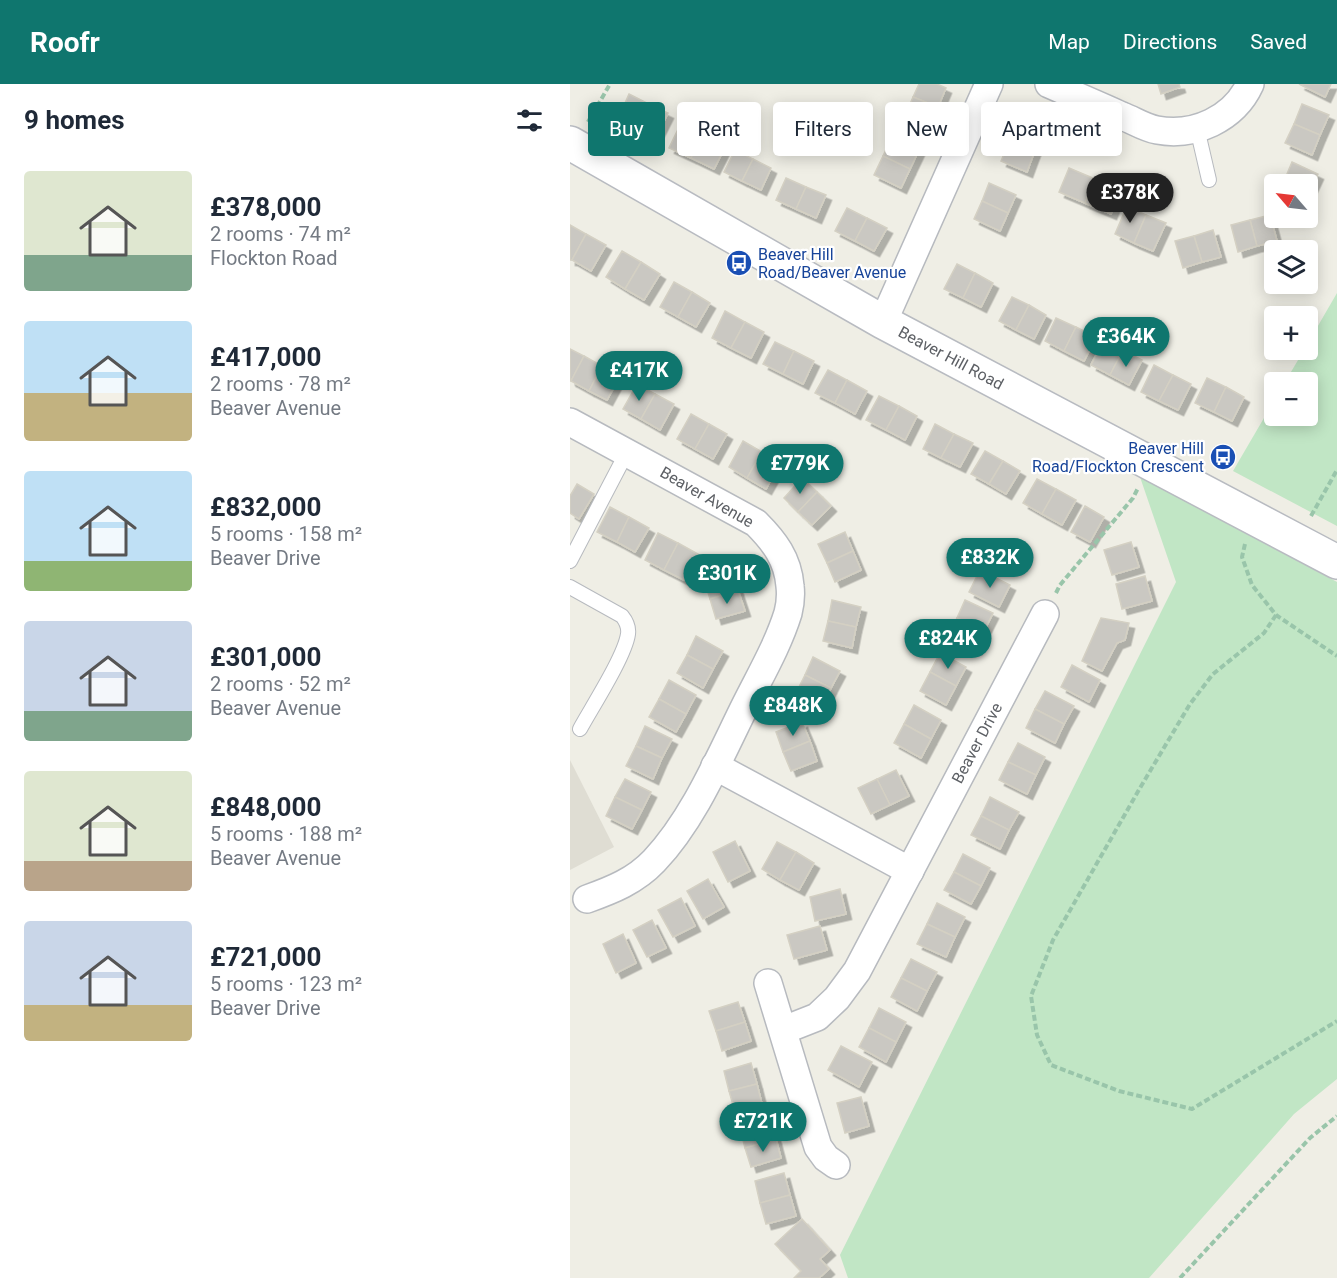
<!DOCTYPE html>
<meta charset="utf-8">
<style>
:root{--surface:#fff;--page:#f2f2f3;--text:#1f2937;--muted:#747a83;--accent:#0f766e}
body{margin:0;font-family:Roboto,sans-serif;background:var(--page);color:var(--text);height:100vh;display:flex;flex-direction:column;font-size:22px;white-space:nowrap}
*{box-sizing:border-box;margin:0}
p{font-size:20px;color:var(--muted)}
.icon{flex:none;width:33px;height:33px;fill:none;stroke:currentColor;stroke-width:2;stroke-linecap:round;stroke-linejoin:round}
.map{position:relative;flex:1;overflow:hidden}
.panel{display:flex;flex-direction:column;background:var(--surface);width:570px}
.panel>*{flex:none}
.guide{position:absolute;left:18px;top:18px;width:570px;height:54px;display:flex;gap:12px}
.needle{width:39px;rotate:298deg}
.buttons{position:absolute;left:694px;top:90px;display:grid;gap:12px}
.buttons a{display:grid;place-items:center;width:54px;height:54px;border-radius:6px;background:var(--surface);box-shadow:0 3px 15px #0003;font-size:30px}
.price{position:absolute;translate:-50% -51px;padding:0 14px;border-radius:21px;background:var(--accent);color:#fff;font-size:20px;line-height:39px;filter:drop-shadow(0 2px 3px #0008)}
.price::after{content:'';position:absolute;left:50%;top:36px;width:18px;height:14px;margin-left:-9px;background:inherit;clip-path:polygon(0 0,100% 0,50% 100%)}
.price.on{background:#222;color:#fff}
ul{padding:0;list-style:none}
li{display:flex;align-items:center;gap:18px;height:150px;padding:0 24px}
li span{display:grid;place-items:center;flex:none;width:168px;height:120px;border-radius:6px;color:#555}
li>.icon{margin-inline-start:auto}
span .icon{width:72px;height:72px;fill:#fffc;stroke-width:1}
li b{font-size:26px}
h2{display:flex;justify-content:space-between;align-items:center;height:72px;padding:0 24px;font-size:26px}
.chip{padding:0 21px;border-radius:6px;background:var(--surface);box-shadow:0 3px 15px #0003;font-size:21px;line-height:54px}
.chip.on{background:var(--accent);color:#fff}
header{display:flex;align-items:center;gap:36px;box-sizing:border-box;height:84px;padding:0 30px;background:var(--accent);color:#fff}
header strong{font-size:28px}
nav{display:flex;gap:33px;margin-inline-start:auto;font-size:21px}
main{display:flex;flex:1;min-height:0}
.map>svg:first-child{display:block}
.education{fill:#dfddd3}
.green{fill:#c1e6c5}
.building{fill:#cac8c2;stroke:#d4d0c3;stroke-width:1.5;filter:url(#shadow)}
.lines{fill:none;stroke-linecap:round;stroke-linejoin:round}
.service-casing{stroke:#b7babf;stroke-width:16}
.minor-casing{stroke:#b7babf;stroke-width:30}
.secondary-casing{stroke:#b8bbc1;stroke-width:36}
.path{stroke:#99c5aa;stroke-width:4;stroke-dasharray:6 3;stroke-linecap:butt}
.service{stroke:#fff;stroke-width:14}
.minor{stroke:#fff;stroke-width:27}
.secondary{stroke:#fff;stroke-width:33}
.labels{text-anchor:middle;dominant-baseline:central;stroke-width:4.5;stroke-linejoin:round;paint-order:stroke}
.transit-label{font-size:16px;fill:#164399;stroke:#fff;text-anchor:start}
.street-label{font-size:16px;fill:#5d6065;stroke:#fff}
</style>
<header>
<strong>Roofr</strong>
<nav><a>Map</a><a>Directions</a><a>Saved</a></nav>
</header>
<main>
<section class="panel">
<h2>9 homes<svg class="icon" aria-label="filters" viewBox="0 0 24 24"><path d="M4 7h16M4 17h16"/><circle cx="9" cy="7" r="2"/><circle cx="15" cy="17" r="2"/></svg></h2>
<ul>
<li><span style="background:linear-gradient(#dfe7d0 70%,#7fa58c 0)"><svg class="icon" aria-label="home" viewBox="0 0 24 24"><path d="M3 11l9-7 9 7M6 9v11h12V9"/></svg></span><div><b>£378,000</b><p>2 rooms · 74 m²</p><p>Flockton Road</p></div></li>
<li><span style="background:linear-gradient(#bfe0f5 60%,#c2b280 0)"><svg class="icon" aria-label="home" viewBox="0 0 24 24"><path d="M3 11l9-7 9 7M6 9v11h12V9"/></svg></span><div><b>£417,000</b><p>2 rooms · 78 m²</p><p>Beaver Avenue</p></div></li>
<li><span style="background:linear-gradient(#bfe0f5 75%,#8fb573 0)"><svg class="icon" aria-label="home" viewBox="0 0 24 24"><path d="M3 11l9-7 9 7M6 9v11h12V9"/></svg></span><div><b>£832,000</b><p>5 rooms · 158 m²</p><p>Beaver Drive</p></div></li>
<li><span style="background:linear-gradient(#c9d6e8 75%,#7fa58c 0)"><svg class="icon" aria-label="home" viewBox="0 0 24 24"><path d="M3 11l9-7 9 7M6 9v11h12V9"/></svg></span><div><b>£301,000</b><p>2 rooms · 52 m²</p><p>Beaver Avenue</p></div></li>
<li><span style="background:linear-gradient(#dfe7d0 75%,#b9a48a 0)"><svg class="icon" aria-label="home" viewBox="0 0 24 24"><path d="M3 11l9-7 9 7M6 9v11h12V9"/></svg></span><div><b>£848,000</b><p>5 rooms · 188 m²</p><p>Beaver Avenue</p></div></li>
<li><span style="background:linear-gradient(#c9d6e8 70%,#c2b280 0)"><svg class="icon" aria-label="home" viewBox="0 0 24 24"><path d="M3 11l9-7 9 7M6 9v11h12V9"/></svg></span><div><b>£721,000</b><p>5 rooms · 123 m²</p><p>Beaver Drive</p></div></li>
</ul>
</section>
<div class="map">
<svg width="767" height="1194" viewBox="0 0 767 1194">
<defs>
<filter id="shadow"><feDropShadow dx="5.5" dy="5.5" stdDeviation="0" flood-color="#0004"/></filter>
</defs>
<rect width="100%" height="100%" fill="#efeee5"/>
<path class="education" d="M0,676l44,87 -44,23z"/>
<g class="green">
<path d="M767,209v233l-104,-55 42,-72v17h33v-34h-23l19,-32h4v-7z"/>
<path d="M570,393l197,105v497l-43,35 -145,164h-301l-8,-23 336,-673z"/>
</g>
<g class="building">
<path d="M349,0h18l9,4 -8,19 -25,-10z"/>
<path d="M588,0h21l1,3 -19,7z"/>
<path d="M729,0h32l-6,13z"/>
<path d="M59,10l20,10 -12,24 -19,-9z"/>
<path d="M343,13l25,10 -9,20 -24,-11z"/>
<path d="M79,20l19,9 -12,24 -19,-9z"/>
<path d="M732,20l27,11 -9,20 -26,-11z"/>
<path d="M112,37l22,11 -13,26 -22,-10z"/>
<path d="M446,39l26,11 -8,19 -25,-11z"/>
<path d="M724,40l26,11 -8,20 -27,-12z"/>
<path d="M134,48l23,11 -13,26 -23,-11z"/>
<path d="M322,53l27,13 -9,19 -27,-13z"/>
<path d="M439,58l25,11 -7,19 -26,-11z"/>
<path d="M165,66l18,9 -11,22 -18,-9z"/>
<path d="M313,72l27,13 -9,19 -27,-13z"/>
<path d="M183,75l18,9 -10,22 -19,-9z"/>
<path d="M722,78l26,12 -9,19 -1,-9h-16l-8,-3z"/>
<path d="M499,84l26,11 -10,24 -26,-11z"/>
<path d="M216,94l20,9 -10,22 -20,-9z"/>
<path d="M525,95l26,10 -10,25 -26,-11z"/>
<path d="M419,99l27,12 -8,18 -26,-12z"/>
<path d="M236,103l20,8 -10,23 -20,-9z"/>
<path d="M412,117l26,12 -8,18 -26,-12z"/>
<path d="M557,122l19,9 -12,28 -19,-9z"/>
<path d="M277,124l20,10 -12,23 -20,-10z"/>
<path d="M576,131l20,8 -13,28 -19,-8z"/>
<path d="M700,131l7,26 -20,5 -7,-26z"/>
<path d="M297,134l20,10 -13,23 -19,-10z"/>
<path d="M680,136l7,26 -19,6 -7,-27z"/>
<path d="M0,141l16,9 -14,26h-2z"/>
<path d="M643,146l8,27 -19,5 -8,-26z"/>
<path d="M16,150l20,11 -15,26 -19,-11z"/>
<path d="M624,152l8,26 -19,6 -8,-27z"/>
<path d="M52,167l19,11 -16,27 -19,-12z"/>
<path d="M71,178l19,12 -16,26 -19,-11z"/>
<path d="M387,180l18,9 -12,25 -19,-9z"/>
<path d="M405,189l18,10 -12,24 -18,-9z"/>
<path d="M104,198l18,10 -14,25 -18,-10z"/>
<path d="M122,208l18,11 -14,24 -18,-10z"/>
<path d="M442,213l17,8 -13,25 -17,-9z"/>
<path d="M459,221l17,10 -12,24 -18,-9z"/>
<path d="M155,227l20,11 -14,26 -19,-10z"/>
<path d="M486,234l20,9 -12,24 -19,-10z"/>
<path d="M175,238l19,10 -13,26 -20,-10z"/>
<path d="M506,243l20,10 -12,24 -20,-10z"/>
<path d="M534,256l19,10 -13,25 -19,-10z"/>
<path d="M205,258l19,9 -11,23 -20,-10z"/>
<path d="M0,265l14,7 -13,25 -1,-1z"/>
<path d="M553,266l19,10 -13,25 -19,-10z"/>
<path d="M224,267l20,10 -11,23 -20,-10z"/>
<path d="M14,272l18,10 -13,25 -18,-10z"/>
<path d="M584,281l19,10 -14,26 -18,-9z"/>
<path d="M32,282l18,10 -13,24 -18,-9z"/>
<path d="M258,286l19,10 -12,23 -20,-10z"/>
<path d="M603,291l18,9 -13,26 -19,-9z"/>
<path d="M637,294l19,9 -12,25 -19,-9z"/>
<path d="M277,296l20,11 -12,23 -20,-11z"/>
<path d="M67,300l18,10 -14,25 -18,-10z"/>
<path d="M656,303l18,10 -12,24 -18,-9z"/>
<path d="M85,310l19,10 -14,26 -19,-11z"/>
<path d="M309,312l20,10 -13,24 -20,-10z"/>
<path d="M329,322l18,10 -12,24 -19,-10z"/>
<path d="M121,330l18,10 -14,25 -18,-10z"/>
<path d="M139,340l18,10 -14,25 -18,-10z"/>
<path d="M365,340l19,10 -13,24 -18,-9z"/>
<path d="M384,350l19,9 -13,24 -19,-9z"/>
<path d="M173,357l19,11 -15,26 -18,-11z"/>
<path d="M415,367l18,10 -14,23 -18,-10z"/>
<path d="M192,368l19,10 -15,27 -19,-11z"/>
<path d="M433,377l17,10 -14,23 -17,-10z"/>
<path d="M232,394l15,14 -19,20 -14,-14z"/>
<path d="M467,395l19,10 -14,25 -19,-11z"/>
<path d="M7,400l17,10 -15,25 -9,-6v-17z"/>
<path d="M486,405l20,11 -14,25 -20,-11z"/>
<path d="M247,408l14,14 -19,19 -14,-13z"/>
<path d="M515,422l19,11 -14,25 -19,-10z"/>
<path d="M40,423l19,10 -12,25 -20,-10z"/>
<path d="M59,433l20,11 -14,24 -18,-10z"/>
<path d="M275,448l8,19 -26,12 -9,-19z"/>
<path d="M88,449l20,10 -14,27 -19,-10z"/>
<path d="M561,458l8,25 -27,8 -8,-25z"/>
<path d="M108,459l20,11 -14,26 -20,-10z"/>
<path d="M283,467l8,19 -26,12 -8,-19z"/>
<path d="M163,486l5,20 -28,9 -6,-20z"/>
<path d="M410,486l30,15 -11,22 -30,-15z"/>
<path d="M575,492l7,25 -30,8 -6,-25z"/>
<path d="M168,506l7,21 -29,8 -6,-20z"/>
<path d="M262,516l29,7 -5,20 -28,-6z"/>
<path d="M395,516l28,13 -9,18 -27,-13z"/>
<path d="M387,534l27,13 -8,18 -28,-13z"/>
<path d="M531,534l28,5 -4,17 -8,3 -15,28 -20,-10z"/>
<path d="M258,537l28,6 -4,21 -29,-7z"/>
<path d="M126,552l27,15 -10,18 -26,-14z"/>
<path d="M370,569l26,14 -10,19 -26,-14z"/>
<path d="M117,571l26,14 -10,19 -26,-15z"/>
<path d="M243,573l27,14 -9,17 -26,-13z"/>
<path d="M502,581l28,15 -11,22 -28,-15z"/>
<path d="M360,588l26,14 -10,19 -26,-14z"/>
<path d="M235,591l26,13 -8,17 -27,-12z"/>
<path d="M99,596l27,15 -10,19 -27,-15z"/>
<path d="M475,607l29,15 -10,18 -29,-15z"/>
<path d="M89,615l27,15 -10,18 -27,-15z"/>
<path d="M344,621l27,15 -10,19 -27,-15z"/>
<path d="M465,625l29,15 -9,19 -29,-15z"/>
<path d="M232,638l8,19 -27,11 -7,-20z"/>
<path d="M334,640l27,15 -10,19 -27,-15z"/>
<path d="M75,642l27,13 -10,19 -26,-12z"/>
<path d="M240,657l7,20 -26,10 -8,-19z"/>
<path d="M448,659l27,14 -9,18 -28,-13z"/>
<path d="M66,662l26,12 -9,21 -27,-13z"/>
<path d="M438,678l28,13 -9,19 -28,-14z"/>
<path d="M326,686l13,26 -19,9 -13,-26z"/>
<path d="M55,695l26,13 -9,18 -27,-13z"/>
<path d="M307,695l13,26 -19,9 -13,-26z"/>
<path d="M45,713l27,13 -10,19 -26,-13z"/>
<path d="M420,713l29,15 -10,18 -28,-14z"/>
<path d="M411,732l28,14 -9,19 -29,-14z"/>
<path d="M165,757l15,30 -22,11 -15,-30z"/>
<path d="M207,758l19,10 -16,28 -18,-11z"/>
<path d="M226,768l18,11 -15,27 -19,-10z"/>
<path d="M393,770l27,14 -9,18 -27,-14z"/>
<path d="M384,788l27,14 -10,18 -27,-14z"/>
<path d="M138,795l16,28 -21,12 -16,-28z"/>
<path d="M270,805l6,25 -31,7 -5,-24z"/>
<path d="M111,814l14,28 -22,11 -15,-27z"/>
<path d="M367,819l28,14 -10,20 -28,-13z"/>
<path d="M82,836l14,28 -19,9 -14,-27z"/>
<path d="M357,840l28,13 -9,20 -29,-13z"/>
<path d="M250,842l7,24 -33,9 -7,-24z"/>
<path d="M53,850l13,29 -20,10 -13,-29z"/>
<path d="M341,875l26,13 -10,19 -26,-13z"/>
<path d="M331,894l26,13 -10,20 -26,-14z"/>
<path d="M168,918l7,20 -29,9 -7,-20z"/>
<path d="M309,924l27,14 -10,20 -27,-14z"/>
<path d="M175,938l6,19 -29,10 -6,-20z"/>
<path d="M299,944l27,14 -10,20 -27,-15z"/>
<path d="M271,962l31,16 -13,25 -31,-17z"/>
<path d="M181,979l6,21 -28,7 -5,-20z"/>
<path d="M187,1000l5,20 -27,8 -6,-21z"/>
<path d="M291,1013l8,29 -24,7 -8,-30z"/>
<path d="M200,1035l6,20 -31,9 -5,-20z"/>
<path d="M206,1055l5,19 -30,9 -6,-19z"/>
<path d="M214,1089l6,22 -30,8 -5,-22z"/>
<path d="M220,1111l6,21 -30,8 -6,-21z"/>
<path d="M232,1135l28,31 -10,9 9,10 -10,9h-25l7,-7 -26,-27z"/>
</g>
<g class="lines">
<g class="service-casing">
<g id="service">
<path d="M627,44l12,52"/>
<path d="M0,477l57,-109"/>
<path d="M0,503l52,29c4,5 7,11 6,18 -3,22 -36,73 -48,95"/>
</g>
</g>
<g class="minor-casing">
<g id="minor">
<path d="M479,0c25,11 49,21 73,32 11,4 23,12 35,14 37,7 77,-11 93,-46"/>
<path d="M313,238l106,-238"/>
<path d="M0,338l186,101c18,18 32,36 34,63 1,8 0,19 -2,27 -10,32 -27,61 -42,91 -26,52 -52,115 -92,157 -19,20 -42,29 -67,38"/>
<path d="M145,682l195,105"/>
<path d="M198,899l50,164 8,11 10,7"/>
<path d="M214,946l33,-13 20,-19 20,-27 188,-357"/>
</g>
</g>
<g class="secondary-casing">
<path id="secondary" d="M0,59l313,179 454,240"/>
</g>
<g class="path">
<path d="M18,38l22,-38"/>
<path d="M741,432l26,-46"/>
<path d="M675,460l-3,13 10,28 24,30 61,41"/>
<path d="M486,509l4,-8 73,-87 5,-10"/>
<path d="M706,531l-12,18 -51,41 -23,30 -50,84 -87,152 -22,56 6,39 14,30 68,26 73,18 145,-88"/>
<path d="M610,1194l130,-140 27,-22"/>
</g>
<use href="#service" class="service"/>
<use href="#minor" class="minor"/>
<use href="#secondary" class="secondary"/>
</g>
<defs>
<g id="bus-disc" transform="scale(1.35)"><circle r="9.5" fill="#1a4fb4" stroke="#fff"/><path d="M-5-6H5V4H4V6H2V4H-2V6H-4V4H-5ZM-3.5-4V0h7V-4ZM-3.5 1.2v1.5H-2V1.2ZM2 1.2v1.5H3.5V1.2Z" fill="#fff"/></g>
</defs>
<g fill-rule="evenodd">
<use href="#bus-disc" x="169" y="179"/>
<use href="#bus-disc" x="653" y="373"/>
</g>
<g class="labels">
<g class="transit-label">
<text x="188" y="170">Beaver Hill<tspan x="188" dy="18">Road/Beaver Avenue</tspan></text>
<text x="634" y="364" text-anchor="end">Beaver Hill<tspan x="634" dy="18">Road/Flockton Crescent</tspan></text>
</g>
<g class="street-label">
<text transform="translate(381 274) rotate(28)">Beaver Hill Road</text>
<text transform="translate(137 413) rotate(30)">Beaver Avenue</text>
<text transform="translate(407 659) rotate(-62)">Beaver Drive</text>
</g>
</g>
</svg>
<div class="buttons">
<a><svg class="needle" viewBox="-14 -14 28 28"><path d="M0-13l5 13h-10z" fill="#e53935"/><path d="M0 13l5-13h-10z" fill="#747a83"/></svg></a>
<a><svg class="icon" aria-label="layers" viewBox="0 0 24 24"><path d="M12 4l9 5-9 5-9-5zM3 14l9 5 9-5"/></svg></a>
<a>+</a>
<a>−</a>
</div>
<b class="price on" style="left:560px;top:140px">£378K</b>
<b class="price" style="left:556px;top:284px">£364K</b>
<b class="price" style="left:69px;top:318px">£417K</b>
<b class="price" style="left:230px;top:411px">£779K</b>
<b class="price" style="left:420px;top:505px">£832K</b>
<b class="price" style="left:157px;top:521px">£301K</b>
<b class="price" style="left:378px;top:586px">£824K</b>
<b class="price" style="left:223px;top:653px">£848K</b>
<b class="price" style="left:193px;top:1069px">£721K</b>
<div class="guide">
<a class="chip on">Buy</a>
<a class="chip">Rent</a>
<a class="chip">Filters</a>
<a class="chip">New</a>
<a class="chip">Apartment</a>
</div>
</div>
</main>
